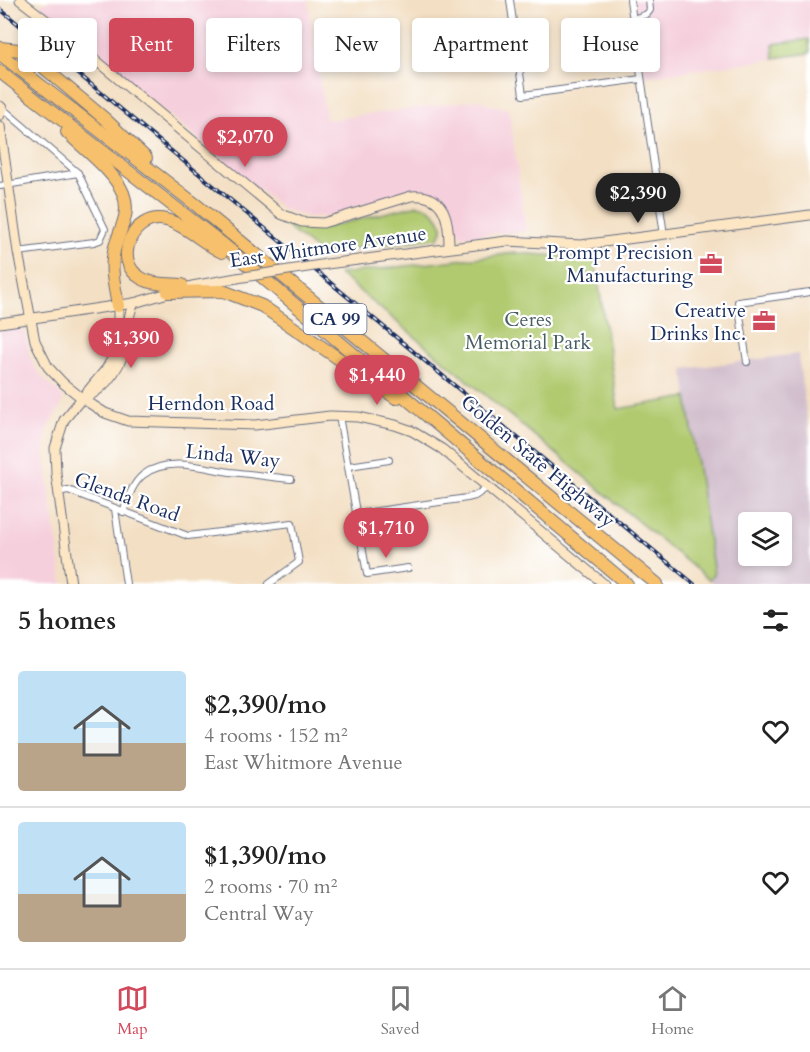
<!DOCTYPE html>
<meta charset="utf-8">
<style>
:root{--surface:#fff;--page:#f6f6f6;--text:#222;--muted:#767676;--line:#e0e0e0;--accent:#d1495b}
body{margin:0;font-family:Cardo,serif;background:var(--page);color:var(--text);height:100vh;display:flex;flex-direction:column;font-size:22px;white-space:nowrap}
*{box-sizing:border-box;margin:0}
p{font-size:20px;color:var(--muted)}
.icon{flex:none;width:33px;height:33px;fill:none;stroke:currentColor;stroke-width:2;stroke-linecap:round;stroke-linejoin:round}
.map{position:relative;height:584px;overflow:hidden}
.sheet{display:flex;flex-direction:column;background:var(--surface);flex:1}
.sheet>*{flex:none}
.top-card{position:absolute;left:18px;top:18px;width:774px;height:54px;display:flex;gap:12px}
.buttons{position:absolute;left:738px;top:512px;display:grid;gap:12px}
.buttons a{display:grid;place-items:center;width:54px;height:54px;border-radius:6px;background:var(--surface);box-shadow:0 3px 9px #0003;font-size:30px}
.price{position:absolute;translate:-50% -51px;padding:0 14px;border-radius:21px;background:var(--accent);color:#fff;font-size:20px;line-height:39px;filter:drop-shadow(0 2px 3px #0008)}
.price::after{content:'';position:absolute;left:50%;top:36px;width:18px;height:14px;margin-left:-9px;background:inherit;clip-path:polygon(0 0,100% 0,50% 100%)}
.price.active{background:#222;color:#fff}
ul{padding:0;list-style:none}
li{display:flex;align-items:center;gap:18px;height:150px;padding:0 18px}
li+li{border-top:2px solid var(--line)}
li span{display:grid;place-items:center;flex:none;width:168px;height:120px;border-radius:6px;color:#555}
li>.icon{margin-inline-start:auto}
span .icon{width:72px;height:72px;fill:#fffc;stroke-width:1}
li b{font-size:26px}
h2{display:flex;justify-content:space-between;align-items:center;height:72px;padding:0 18px;font-size:26px}
.pill{padding:0 21px;border-radius:6px;background:var(--surface);box-shadow:0 3px 9px #0003;font-size:21px;line-height:54px}
.pill.active{background:var(--accent);color:#fff}
.menu{display:flex;justify-content:space-around;align-items:center;height:84px;border-top:2px solid var(--line);background:var(--surface);font-size:16px;color:var(--muted)}
.menu a{display:grid;justify-items:center;gap:3px}
.menu .active{color:var(--accent)}
.map>svg:first-child{display:block}
.built{fill:#f5cfdc}
.industrial{fill:#d1bdcc;fill-rule:evenodd}
.green{fill:#b1ca6f;stroke:#667c66;stroke-width:1.5}
.lines{fill:none;stroke-linecap:round;stroke-linejoin:round}
.street-casing{stroke:#676d81;stroke-width:8}
.secondary-casing{stroke:#676d81;stroke-width:11}
.highway-casing{stroke:#676d81;stroke-width:14}
.street{stroke:#fff;stroke-width:6}
.secondary{stroke:#fce6c4;stroke-width:9}
.highway{stroke:#f7c06c;stroke-width:12}
.rail-casing{stroke:#1b2f5e;stroke-width:4}
.rail{stroke:#fff;stroke-width:1.5;stroke-dasharray:4.5;stroke-linecap:butt}
.secondary-bridge-casing{stroke:#676d81;stroke-width:11;stroke-linecap:butt}
.secondary-bridge{stroke:#fce6c4;stroke-width:9}
.labels{text-anchor:middle;dominant-baseline:central;stroke-width:4.5;stroke-linejoin:round;paint-order:stroke}
.shield{fill:#fff;stroke:#5f6d8e;stroke-width:1.5}
.shield-label{font-size:18px;font-weight:bold;fill:#1b2f5e}
.street-label{font-size:20px;fill:#1b2f5e;stroke:#fff}
.poi-label{font-size:20px;fill:#1b2f5e;stroke:#fff;text-anchor:end}
.park-label{font-size:20px;fill:#485e63;stroke:#fff}
</style>
<div class="map">
<svg width="810" height="584" viewBox="0 0 810 584">
<rect width="100%" height="100%" fill="#fff"/>
<filter id="ink" filterUnits="userSpaceOnUse"><feTurbulence type="fractalNoise" baseFrequency=".0167" numOctaves="2"/><feDisplacementMap in="SourceGraphic" scale="12" xChannelSelector="R" yChannelSelector="G"/><feConvolveMatrix kernelMatrix="1 2 1 2 8 2 1 2 1" color-interpolation-filters="sRGB"/></filter>
<filter id="wash" filterUnits="userSpaceOnUse"><feTurbulence type="fractalNoise" baseFrequency=".008" numOctaves="4" result="noise"/><feDisplacementMap in="SourceGraphic" scale="24" xChannelSelector="R" yChannelSelector="G"/><feGaussianBlur stdDeviation="1.35" result="paint"/><feColorMatrix in="noise" values="0 0 0 0 0 0 0 0 0 0 0 0 0 0 0 0 0 1.4 0 .05"/><feComposite in="paint" operator="in"/></filter>
<g filter="url(#wash)">
<rect width="100%" height="100%" fill="#f3dfc3"/>
<g class="built">
<path d="M55,0h253l18,120 157,-21v4l26,6 17,122 -64,5 -5,-6 -5,-16 -10,-15 -15,-8 -10,-1 -9,1 -42,15 -3,-1 -9,3 -1,2 -24,6 -21,1 -25,-8 -240,-198 -2,-4 2,-5z"/>
<path d="M634,0h176v54l-165,23z"/>
<path d="M17,328l5,2 4,6 3,18 6,14 13,15 12,10 3,6 -1,5 -8,13 -7,15 -3,20 19,132h-63v-253z"/>
</g>
<path class="industrial" d="M798,354l12,87v143h-96l-5,-4 5,-6 -31,-205zM748,522h34v33h-34z"/>
<g class="green">
<path d="M809,39l1,14 -36,5 -1,-14z"/>
<path d="M418,205c15,2 32,19 20,33l-118,15 -51,-40c19,11 36,15 58,14z"/>
<path d="M516,253l59,4 19,-3 24,155 69,-12 27,177 -5,6 -370,-306z"/>
</g>
</g>
<g filter="url(#ink)">
<g class="lines">
<g class="street-casing">
<g id="street">
<path d="M510,0l13,95 118,-16"/>
<path d="M630,0l34,235"/>
<path d="M633,19l14,-5 3,-4 -1,-10"/>
<path d="M2,108l76,65 27,56 -5,11 -6,2 -76,10"/>
<path d="M0,186l78,-13"/>
<path d="M747,362l-9,-60 72,-10"/>
<path d="M339,416l28,158 41,-6"/>
<path d="M349,466l40,-6"/>
<path d="M58,492l10,-2 120,46 104,-13 7,39 -30,22"/>
<path d="M115,509l11,75"/>
<path d="M123,512c5,-13 9,-28 20,-37 25,-19 60,-7 87,-3 20,2 41,5 61,7"/>
<path d="M357,514l110,-16 8,-2 13,-9"/>
</g>
</g>
<g class="secondary-casing">
<g id="secondary">
<path d="M20,0l43,33 218,181 21,8 21,1 88,-27c35,-3 38,25 38,51"/>
<path d="M0,106l2,2 -2,7"/>
<path d="M0,126l18,126 17,89 13,26 15,16 20,16 22,14 23,8 127,4 75,-9 28,1 37,8 17,6 30,18 162,135"/>
<path d="M327,264l180,-23 74,4 229,-30"/>
<path d="M0,323l134,-20 58,-17 45,-8"/>
<path d="M83,399c25,-11 41,-36 45,-64 2,-14 -1,-17 6,-32"/>
<path d="M71,584l-15,-111 -1,-25 9,-28 42,-51 9,-15 3,-14v-34"/>
</g>
</g>
<g class="highway-casing">
<g id="highway">
<path d="M0,48l19,2 17,11 69,58 41,39"/>
<path d="M0,54l195,150 462,380"/>
<path d="M0,72l224,173 403,339"/>
<path d="M67,132c17,17 47,39 56,61 9,22 -5,38 -9,58 -4,19 1,37 4,55"/>
<path d="M182,285c-13,-1 -29,0 -41,-7 -30,-17 -8,-66 25,-58 20,5 37,23 56,32"/>
<path d="M168,292l55,-1 39,15 134,92"/>
</g>
</g>
<use href="#street" class="street"/>
<use href="#secondary" class="secondary"/>
<use href="#highway" class="highway"/>
<g class="rail-casing">
<path id="rail" d="M0,9l694,575"/>
</g>
<use href="#rail" class="rail"/>
<g class="secondary-bridge-casing">
<path id="secondary-bridge" d="M237,278l90,-14"/>
</g>
<use href="#secondary-bridge" class="secondary-bridge"/>
</g>
</g>
<defs>
<g id="office-bare" transform="scale(1.8)"><path d="M-6-3h4V-5.5h4V-3h4V5H-6ZM-1-4.5V-3h2v-1.5ZM-6 0V1H6V0Z" fill="#d1495b" stroke="#fff" stroke-width="2.5" paint-order="stroke"/></g>
</defs>
<g fill-rule="evenodd">
<use href="#office-bare" x="711" y="264"/>
<use href="#office-bare" x="764" y="321"/>
</g>
<g class="labels">
<rect class="shield" x="303.5" y="304" width="63" height="30" rx="4.5"/>
<g class="shield-label">
<text x="335" y="319">CA 99</text>
</g>
<g class="street-label">
<text transform="translate(328 247) rotate(-8)">East Whitmore Avenue</text>
<text x="211" y="403">Herndon Road</text>
<text transform="translate(233 456) rotate(6)">Linda Way</text>
<text transform="translate(538 461) rotate(40)">Golden State Highway</text>
<text transform="translate(127 497) rotate(20)">Glenda Road</text>
</g>
<g class="poi-label">
<text x="693" y="252">Prompt Precision<tspan x="693" dy="23">Manufacturing</tspan></text>
<text x="746" y="310">Creative<tspan x="746" dy="23">Drinks Inc.</tspan></text>
</g>
<g class="park-label">
<text x="528" y="319">Ceres<tspan x="528" dy="23">Memorial Park</tspan></text>
</g>
</g>
</svg>
<div class="buttons">
<a><svg class="icon" aria-label="layers" viewBox="0 0 24 24"><path d="M12 4l9 5-9 5-9-5zM3 14l9 5 9-5"/></svg></a>
</div>
<b class="price" style="left:245px;top:168px">$2,070</b>
<b class="price active" style="left:638px;top:224px">$2,390</b>
<b class="price" style="left:131px;top:369px">$1,390</b>
<b class="price" style="left:377px;top:406px">$1,440</b>
<b class="price" style="left:386px;top:559px">$1,710</b>
<div class="top-card">
<a class="pill">Buy</a>
<a class="pill active">Rent</a>
<a class="pill">Filters</a>
<a class="pill">New</a>
<a class="pill">Apartment</a>
<a class="pill">House</a>
</div>
</div>
<section class="sheet">
<h2>5 homes<svg class="icon" aria-label="filters" viewBox="0 0 24 24"><path d="M4 7h16M4 17h16"/><circle cx="9" cy="7" r="2"/><circle cx="15" cy="17" r="2"/></svg></h2>
<ul>
<li><span style="background:linear-gradient(#bfe0f5 60%,#b9a48a 0)"><svg class="icon" aria-label="home" viewBox="0 0 24 24"><path d="M3 11l9-7 9 7M6 9v11h12V9"/></svg></span><div><b>$2,390/mo</b><p>4 rooms · 152 m²</p><p>East Whitmore Avenue</p></div><svg class="icon" aria-label="heart" viewBox="0 0 24 24"><path d="M12 20l-8-8c-3-5 5-10 8-4 3-6 11-1 8 4z"/></svg></li>
<li><span style="background:linear-gradient(#bfe0f5 60%,#b9a48a 0)"><svg class="icon" aria-label="home" viewBox="0 0 24 24"><path d="M3 11l9-7 9 7M6 9v11h12V9"/></svg></span><div><b>$1,390/mo</b><p>2 rooms · 70 m²</p><p>Central Way</p></div><svg class="icon" aria-label="heart" viewBox="0 0 24 24"><path d="M12 20l-8-8c-3-5 5-10 8-4 3-6 11-1 8 4z"/></svg></li>
</ul>
</section>
<nav class="menu">
<a class="active"><svg class="icon" aria-label="map" viewBox="0 0 24 24"><path d="M3 6l6-2 6 2 6-2v14l-6 2-6-2-6 2zM9 4v14M15 6v14"/></svg>Map</a>
<a><svg class="icon" aria-label="saved" viewBox="0 0 24 24"><path d="M7 4h10v16l-5-4-5 4z"/></svg>Saved</a>
<a><svg class="icon" aria-label="home" viewBox="0 0 24 24"><path d="M3 11l9-7 9 7M6 9v11h12V9"/></svg>Home</a>
</nav>
